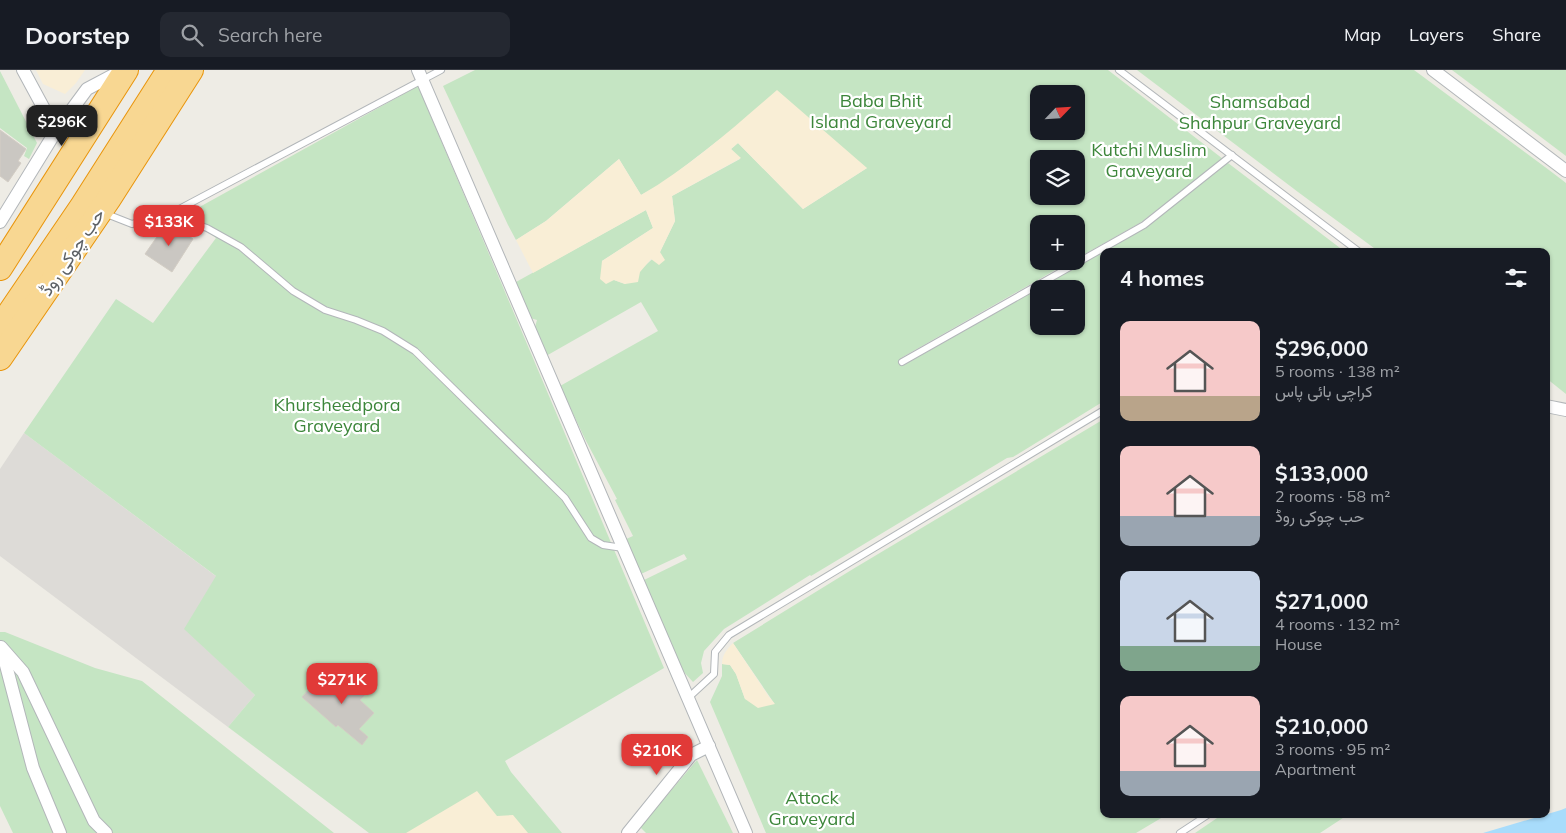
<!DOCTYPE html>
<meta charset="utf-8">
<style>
:root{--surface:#171b24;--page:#242831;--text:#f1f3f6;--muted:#9ea1a6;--line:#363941;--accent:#e13a38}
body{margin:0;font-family:Mulish,Vazirmatn,sans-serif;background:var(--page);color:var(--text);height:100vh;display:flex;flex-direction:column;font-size:19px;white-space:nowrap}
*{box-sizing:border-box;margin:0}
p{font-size:16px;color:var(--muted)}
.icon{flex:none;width:28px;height:28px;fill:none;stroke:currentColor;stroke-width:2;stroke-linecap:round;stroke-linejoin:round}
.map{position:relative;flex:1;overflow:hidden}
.side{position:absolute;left:1100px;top:178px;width:450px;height:570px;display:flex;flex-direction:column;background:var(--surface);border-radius:10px;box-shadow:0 1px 4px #0004}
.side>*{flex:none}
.needle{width:32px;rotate:65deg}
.buttons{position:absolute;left:1030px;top:15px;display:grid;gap:10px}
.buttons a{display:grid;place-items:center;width:55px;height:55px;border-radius:10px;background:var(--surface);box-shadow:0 1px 4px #0004;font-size:25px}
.price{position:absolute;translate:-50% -42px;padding:0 11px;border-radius:10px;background:var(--accent);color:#fff;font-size:16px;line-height:32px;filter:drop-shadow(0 1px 2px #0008)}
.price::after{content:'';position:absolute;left:50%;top:30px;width:15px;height:11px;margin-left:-8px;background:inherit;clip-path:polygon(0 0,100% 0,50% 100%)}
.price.on{background:#222;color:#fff}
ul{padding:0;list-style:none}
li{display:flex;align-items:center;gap:15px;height:125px;padding:0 20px}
li span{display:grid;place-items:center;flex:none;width:140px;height:100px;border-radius:10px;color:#555}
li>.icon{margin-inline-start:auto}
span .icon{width:60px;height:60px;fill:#fffc;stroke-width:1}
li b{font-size:21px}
h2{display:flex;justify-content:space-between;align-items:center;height:60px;padding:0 20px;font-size:21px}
header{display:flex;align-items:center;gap:30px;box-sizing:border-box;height:70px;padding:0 25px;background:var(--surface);border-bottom:1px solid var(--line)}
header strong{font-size:24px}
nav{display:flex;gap:28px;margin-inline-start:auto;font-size:18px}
.search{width:350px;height:45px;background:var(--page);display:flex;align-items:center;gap:12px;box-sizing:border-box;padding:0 18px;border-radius:10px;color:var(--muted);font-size:19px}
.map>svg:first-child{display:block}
.industrial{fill:#dddbd7}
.green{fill:#c5e5c3;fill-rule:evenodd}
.sand{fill:#f9eed6}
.water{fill:#a8dcfb}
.building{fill:#cac7c2;stroke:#d3cdc4}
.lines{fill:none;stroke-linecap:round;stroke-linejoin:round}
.lane-casing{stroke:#b2b6b9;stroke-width:8}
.street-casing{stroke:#b2b6b9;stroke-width:14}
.highway-casing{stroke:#e9950b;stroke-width:26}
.lane{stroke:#fff;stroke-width:6}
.street{stroke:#fff;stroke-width:12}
.highway{stroke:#f8d792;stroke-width:24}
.labels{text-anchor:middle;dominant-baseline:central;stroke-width:4.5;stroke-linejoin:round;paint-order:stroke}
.park-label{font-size:18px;fill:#3c863a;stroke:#fff}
.street-label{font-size:18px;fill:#5d6165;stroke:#fff}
</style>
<header>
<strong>Doorstep</strong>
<div class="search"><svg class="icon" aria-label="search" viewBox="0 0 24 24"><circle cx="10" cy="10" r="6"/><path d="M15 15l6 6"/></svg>Search here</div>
<nav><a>Map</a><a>Layers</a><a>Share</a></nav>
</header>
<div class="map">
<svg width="1566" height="763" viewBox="0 0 1566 763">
<rect width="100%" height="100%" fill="#eeece5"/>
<path class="industrial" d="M24,363l193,144 -32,52 70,66 -27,32 -228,-171v-87z"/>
<g class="green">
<path d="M475,0h633l115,89 -83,64 -64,36v-35h-37v37h32l-170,97 3,7 243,-138 81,-64 116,88h-240v150l-91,56 -6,1 -196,118 -1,-1 -86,54 -20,22 -3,12 2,10 -10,9 -11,-12 -38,-90 43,-21 -3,-5 -43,20 -17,-34 9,-4 -18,-36 2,-1 -32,-60 -25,-53 98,-55 -17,-29 -95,54 -11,-29 2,-7 -7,-2 -14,-36 130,-72 7,18 -51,33 12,19 11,4 35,-32 15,-31 -3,-25 68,-37 -9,-10 7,-6 65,66 64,-41 -147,-29 -57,44 -22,12 -22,-36 -73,62 -30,19 -8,-15 -65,-139zM1039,24h37v37h-37zM1039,89h37v37h-37zM1039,219h37v37h-37z"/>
<path d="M1137,0h277l135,100 17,13v211l-20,-16v-127h-168l-80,-59z"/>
<path d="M1452,0h114v86z"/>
<path d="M0,1l37,72 -8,16 -5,-3 3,-8 -27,-20z"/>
<path d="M418,16l246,582 -159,93 6,11 51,61h-193l-141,-106 27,-32 -71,-66 32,-53 -192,-143 92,-134 37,24 63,-85 -31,-23z"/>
<path d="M1104,349v395h64l-32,19h-370l-56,-131 12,-26v-12l8,1 6,9 9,25 29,4 -41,-60 120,-74z"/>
<path d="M0,562h5l90,36 47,13 192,152h-321l-13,-27z"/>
<path d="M697,690l36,73h-87l-6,-6z"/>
<path d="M1223,744h126l-29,19h-125z"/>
</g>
<g class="sand">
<path d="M36,0h49l-9,13 -11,11 -22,-10z"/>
<path d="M777,20l90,78 -64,41 -65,-66 -7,6 10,9 -69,38 3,25 -15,31 5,8 -6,5 -8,-6 -11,13 -2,10 -13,2 -11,-4 -8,4 -6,-5 2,-18 51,-33 -7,-18 -113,63 -17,-33 30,-19 73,-62 22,36c50,-29 93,-68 136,-105z"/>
<path d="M733,573l36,54 6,7 -17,4 -13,-9 -9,-25 -6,-9 -8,-1c0,-9 5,-15 11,-21z"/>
<path d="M477,721l20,25 16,-1 15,18h-122z"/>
</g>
<path class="water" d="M1566,738v25h-83l78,-23z"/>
<g class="building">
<path d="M0,60l26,19 -8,12 3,2 -13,19 -8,-6z"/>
<path d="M168,151l25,18 -21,33 -27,-18z"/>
<path d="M356,604l16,14 -12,12 14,13 -15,16 9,8 -6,8 -24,-20 -2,2 -34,-30 16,-18 4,4 6,-6 13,13z"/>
</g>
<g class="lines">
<g class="lane-casing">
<g id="lane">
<path d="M1119,0l239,181"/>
<path d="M104,143l28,11 36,-9 273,-145"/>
<path d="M168,145l39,13 34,19 52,44 32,19 31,10 27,11 32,20 150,147 26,40 12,7 20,3"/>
<path d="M902,292l242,-137 88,-70"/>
<path d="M688,628l26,-24 1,-22 14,-17 375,-225"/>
<path d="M1180,763l29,-19"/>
</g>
</g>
<g class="street-casing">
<g id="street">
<path d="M23,0l33,61"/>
<path d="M418,0l328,763"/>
<path d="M1433,0l133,101"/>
<path d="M0,152l56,-91 31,-42 34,-18"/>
<path d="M1546,336l20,4"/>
<path d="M1,577l22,25 71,149 12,12"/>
<path d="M2,580l31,118 27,65"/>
<path d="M628,763l63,-78 18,-9"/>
</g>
</g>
<g class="highway-casing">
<g id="highway">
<path d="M0,198l126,-198"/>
<path d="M0,257l83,-122 86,-135"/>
<path d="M0,288l108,-158 83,-130"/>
</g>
</g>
<use href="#lane" class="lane"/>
<use href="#street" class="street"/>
<use href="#highway" class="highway"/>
</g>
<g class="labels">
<g class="park-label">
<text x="881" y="30">Baba Bhit<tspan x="881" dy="21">Island Graveyard</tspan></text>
<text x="1260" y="31">Shamsabad<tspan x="1260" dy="21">Shahpur Graveyard</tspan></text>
<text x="1149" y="79">Kutchi Muslim<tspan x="1149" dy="21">Graveyard</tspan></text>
<text x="337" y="334">Khursheedpora<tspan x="337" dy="21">Graveyard</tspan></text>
<text x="812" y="727">Attock<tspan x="812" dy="21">Graveyard</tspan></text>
</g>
<g class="street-label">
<text transform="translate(72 182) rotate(-56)">حب چوکی روڈ</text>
</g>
</g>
</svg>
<div class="buttons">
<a><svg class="needle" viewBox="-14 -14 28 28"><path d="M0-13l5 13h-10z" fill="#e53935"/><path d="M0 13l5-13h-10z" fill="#9ea1a6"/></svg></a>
<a><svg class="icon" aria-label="layers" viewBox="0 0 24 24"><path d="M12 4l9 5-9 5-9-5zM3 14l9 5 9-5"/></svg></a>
<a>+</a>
<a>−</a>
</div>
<b class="price on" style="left:62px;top:77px">$296K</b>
<b class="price" style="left:169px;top:177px">$133K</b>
<b class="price" style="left:342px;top:635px">$271K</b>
<b class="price" style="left:657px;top:706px">$210K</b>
<section class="side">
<h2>4 homes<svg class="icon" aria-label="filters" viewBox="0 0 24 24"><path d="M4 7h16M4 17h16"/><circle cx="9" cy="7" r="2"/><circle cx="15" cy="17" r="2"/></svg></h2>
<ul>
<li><span style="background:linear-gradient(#f6c9c9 75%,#b9a48a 0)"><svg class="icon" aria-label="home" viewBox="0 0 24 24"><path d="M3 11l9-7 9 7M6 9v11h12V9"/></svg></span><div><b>$296,000</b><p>5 rooms · 138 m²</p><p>کراچی بائی پاس</p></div></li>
<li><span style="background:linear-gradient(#f6c9c9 70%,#9aa5b1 0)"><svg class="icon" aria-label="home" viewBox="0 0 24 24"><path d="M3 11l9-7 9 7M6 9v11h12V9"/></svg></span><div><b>$133,000</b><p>2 rooms · 58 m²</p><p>حب چوکی روڈ</p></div></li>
<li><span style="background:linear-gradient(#c9d6e8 75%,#7fa58c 0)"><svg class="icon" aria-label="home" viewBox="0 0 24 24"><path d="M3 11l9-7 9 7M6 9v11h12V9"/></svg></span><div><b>$271,000</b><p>4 rooms · 132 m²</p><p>House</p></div></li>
<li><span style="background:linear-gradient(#f6c9c9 75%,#9aa5b1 0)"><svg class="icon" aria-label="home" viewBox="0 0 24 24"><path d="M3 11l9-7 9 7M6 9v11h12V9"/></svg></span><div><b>$210,000</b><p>3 rooms · 95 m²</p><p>Apartment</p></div></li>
</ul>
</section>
</div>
